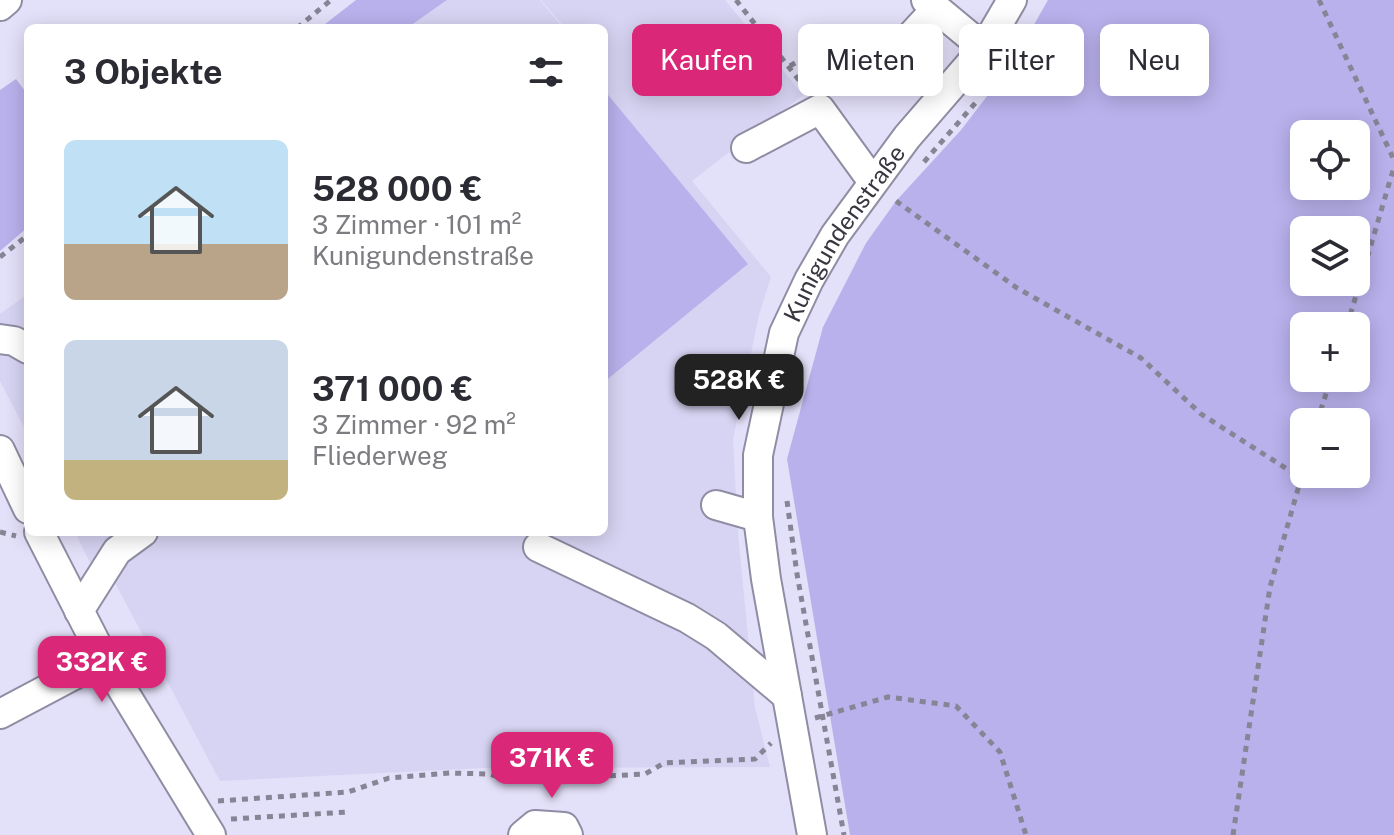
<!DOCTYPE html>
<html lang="de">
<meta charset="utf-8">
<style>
:root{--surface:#fff;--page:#f2f2f3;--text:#2b2b33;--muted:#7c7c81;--accent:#db2777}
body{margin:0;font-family:"Public Sans",sans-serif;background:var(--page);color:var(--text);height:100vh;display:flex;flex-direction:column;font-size:30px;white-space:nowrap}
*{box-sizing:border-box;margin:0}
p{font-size:26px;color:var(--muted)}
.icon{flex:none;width:44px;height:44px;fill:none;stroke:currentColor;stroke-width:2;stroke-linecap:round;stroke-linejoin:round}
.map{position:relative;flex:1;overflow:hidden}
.sheet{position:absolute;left:24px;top:24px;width:584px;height:512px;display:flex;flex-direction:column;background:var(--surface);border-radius:12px;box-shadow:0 4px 20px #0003}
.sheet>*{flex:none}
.guide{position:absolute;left:632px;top:24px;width:642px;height:72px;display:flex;gap:16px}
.controls{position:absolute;left:1290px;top:120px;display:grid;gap:16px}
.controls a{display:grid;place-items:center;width:80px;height:80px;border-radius:12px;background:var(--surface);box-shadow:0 4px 20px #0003;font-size:40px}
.price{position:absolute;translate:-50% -68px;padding:0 18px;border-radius:16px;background:var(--accent);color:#fff;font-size:26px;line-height:52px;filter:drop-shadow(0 2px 4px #0008)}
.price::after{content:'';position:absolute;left:50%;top:48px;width:24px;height:18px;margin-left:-12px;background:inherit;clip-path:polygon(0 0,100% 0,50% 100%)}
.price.selected{background:#222;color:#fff}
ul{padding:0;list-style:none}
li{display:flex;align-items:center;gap:24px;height:200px;padding:0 40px}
li span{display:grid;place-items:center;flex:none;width:224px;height:160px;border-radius:12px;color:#555}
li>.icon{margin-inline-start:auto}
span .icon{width:96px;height:96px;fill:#fffc;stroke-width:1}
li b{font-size:34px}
h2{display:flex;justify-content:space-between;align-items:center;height:96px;padding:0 40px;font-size:34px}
.tag{padding:0 28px;border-radius:12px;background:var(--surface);box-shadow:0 4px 20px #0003;font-size:28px;line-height:72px}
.tag.selected{background:var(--accent);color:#fff}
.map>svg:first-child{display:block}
.built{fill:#d7d4f3}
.green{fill:#b9b1ec;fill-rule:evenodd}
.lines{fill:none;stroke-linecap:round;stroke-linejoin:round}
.minor-casing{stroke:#8f8ca3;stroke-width:32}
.path{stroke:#868495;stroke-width:5;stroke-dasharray:6 6;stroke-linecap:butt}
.minor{stroke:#fff;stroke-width:28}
.labels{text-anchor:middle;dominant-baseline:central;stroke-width:8;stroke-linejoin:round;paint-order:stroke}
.street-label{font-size:24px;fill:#383740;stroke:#e3e0f9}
</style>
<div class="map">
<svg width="1394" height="835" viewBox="0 0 1394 835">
<rect width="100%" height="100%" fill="#e3e0f9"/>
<g class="built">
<path d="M447,0h93l23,28h-156z"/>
<path d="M541,0h184l78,95 -111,86 79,96 -12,38 -26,124 5,95 17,173 15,60 -286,1 -264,13 -106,-200 -20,-10 -19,-39h529v-504h-39z"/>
<path d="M28,294v141l-28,-54v-67z"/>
</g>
<g class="green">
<path d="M356,0h91l-40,28h-87z"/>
<path d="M1048,0h346v835h-544l-63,-376 36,-132 43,-84 30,-42 65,-71 50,-65zM1356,134v52h-52v-52zM1356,230v52h-52v-52zM1356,326v52h-52v-52zM1356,422v52h-52v-52z"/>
<path d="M16,79l12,16v132l-28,24v-161z"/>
<path d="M604,90l144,174 -144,118z"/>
</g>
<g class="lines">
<g class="minor-casing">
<g id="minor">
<path d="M926,0l58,48"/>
<path d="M0,6l7,-6"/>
<path d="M911,36l25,-27"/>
<path d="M746,148l74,-39 53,73"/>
<path d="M0,339l14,2 14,8"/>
<path d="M727,379l44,15"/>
<path d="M0,450l28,59"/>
<path d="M716,505l42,12"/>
<path d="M39,532l65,127 107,176"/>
<path d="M538,547l149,71 29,18 71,60"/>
<path d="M79,611l38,-60 26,-19"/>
<path d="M0,714l104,-55"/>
<path d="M523,835l12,-10 29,2 4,8"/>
<path id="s1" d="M812,835l-46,-256 -8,-62v-62l26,-122 25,-53 26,-45 72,-98 77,-89 28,-48"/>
</g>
</g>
<g class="path">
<path d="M736,0l70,89"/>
<path d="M1319,0l75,160"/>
<path d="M297,28l34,-28"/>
<path d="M790,66l13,-8 -3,-5 3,-4 13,9 7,-1"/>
<path d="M924,162l54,-62"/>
<path d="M896,201l121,87 124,70 60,56 100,64"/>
<path d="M0,257l28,-22"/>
<path d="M1347,326l47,-159"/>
<path d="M1317,422l14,-44"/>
<path d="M787,501l10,73 47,261"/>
<path d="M0,532l16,4"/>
<path d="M815,718l73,-21 68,9 44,46 26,83"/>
<path d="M218,801l130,-9 41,-14 61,-5 39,1 22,7 134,-7 19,-11 91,-4 16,-16"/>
<path d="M231,819l117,-7"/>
<path d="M1233,835l37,-248 34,-119"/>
</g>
<use href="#minor" class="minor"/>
</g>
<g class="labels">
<g class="street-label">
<text stroke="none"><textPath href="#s1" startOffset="626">Kunigundenstraße</textPath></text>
</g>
</g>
</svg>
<div class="controls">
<a><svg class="icon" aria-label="locate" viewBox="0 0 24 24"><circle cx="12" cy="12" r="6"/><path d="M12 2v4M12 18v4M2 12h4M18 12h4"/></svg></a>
<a><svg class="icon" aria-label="layers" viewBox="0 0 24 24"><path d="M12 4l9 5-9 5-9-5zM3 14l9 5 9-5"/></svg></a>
<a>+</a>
<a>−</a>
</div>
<b class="price selected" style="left:739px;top:422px">528K €</b>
<b class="price" style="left:102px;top:704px">332K €</b>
<b class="price" style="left:552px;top:800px">371K €</b>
<div class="guide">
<a class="tag selected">Kaufen</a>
<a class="tag">Mieten</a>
<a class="tag">Filter</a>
<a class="tag">Neu</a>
</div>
<section class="sheet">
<h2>3 Objekte<svg class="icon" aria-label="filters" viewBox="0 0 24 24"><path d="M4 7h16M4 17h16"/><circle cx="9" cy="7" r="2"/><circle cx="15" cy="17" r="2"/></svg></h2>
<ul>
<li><span style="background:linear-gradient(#bfe0f5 65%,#b9a48a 0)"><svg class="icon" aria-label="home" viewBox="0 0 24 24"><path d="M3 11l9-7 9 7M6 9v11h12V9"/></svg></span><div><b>528 000 €</b><p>3 Zimmer · 101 m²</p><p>Kunigundenstraße</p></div></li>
<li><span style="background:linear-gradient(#c9d6e8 75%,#c2b280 0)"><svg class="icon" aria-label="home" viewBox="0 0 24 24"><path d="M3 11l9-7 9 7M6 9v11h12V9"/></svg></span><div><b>371 000 €</b><p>3 Zimmer · 92 m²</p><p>Fliederweg</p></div></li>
</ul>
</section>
</div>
